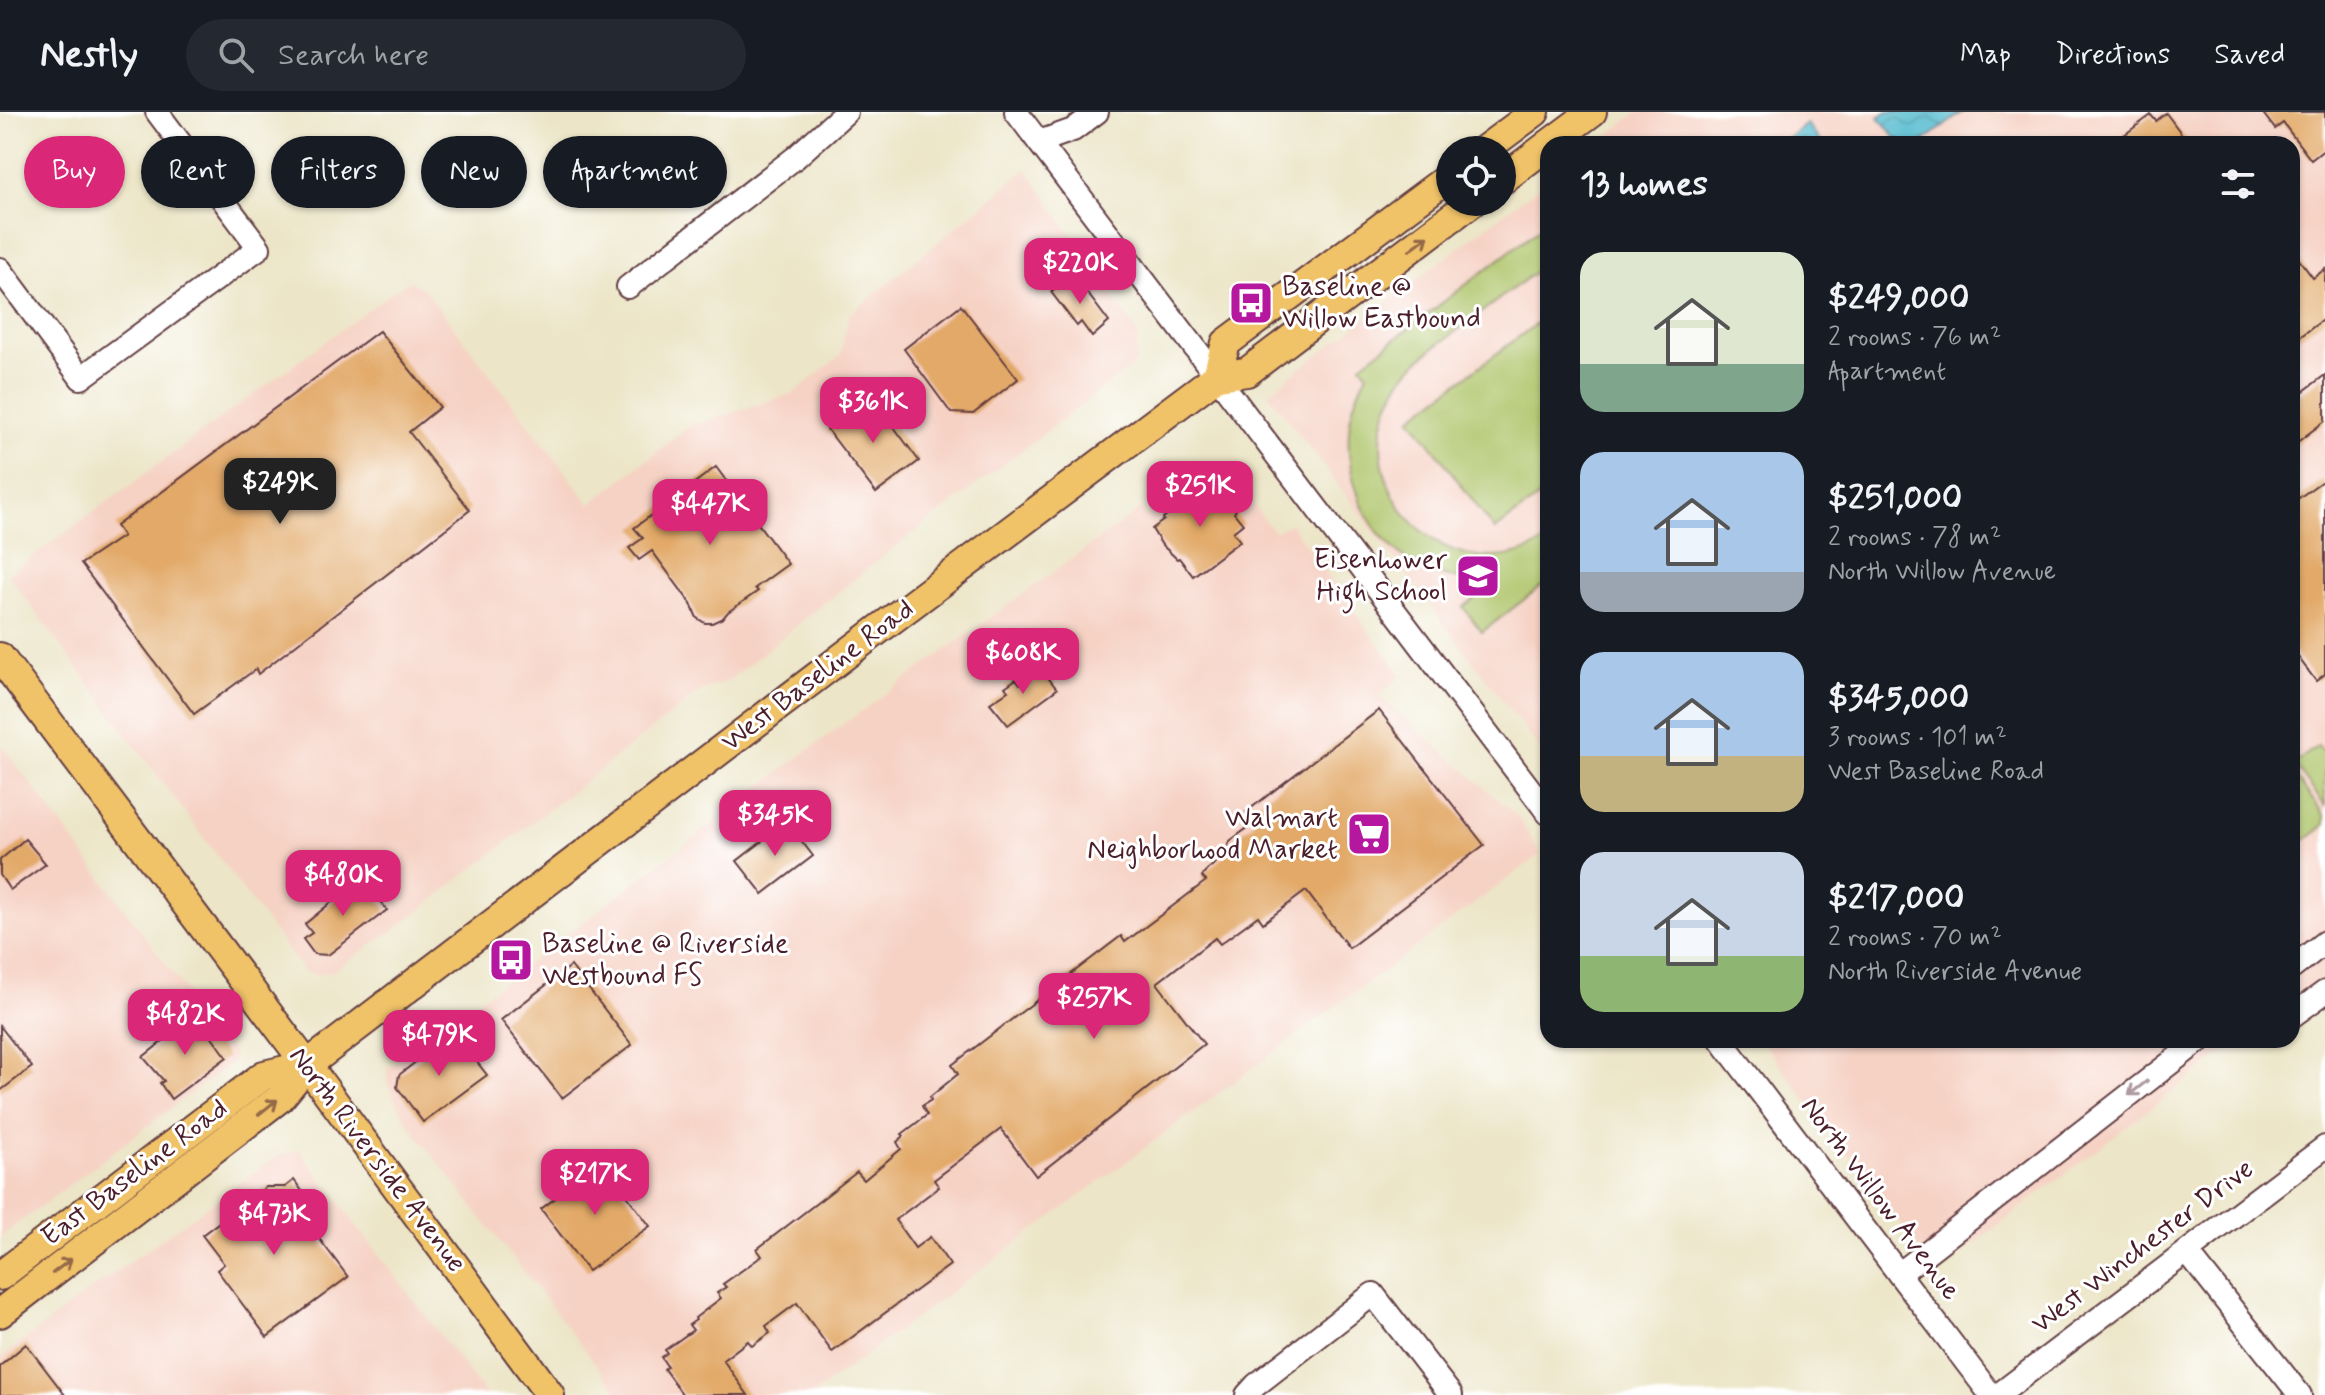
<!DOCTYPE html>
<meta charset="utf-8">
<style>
:root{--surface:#171b24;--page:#242831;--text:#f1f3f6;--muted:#9ea1a6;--line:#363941;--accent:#db2777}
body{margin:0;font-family:Mynerve,sans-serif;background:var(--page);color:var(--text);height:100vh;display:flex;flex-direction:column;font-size:30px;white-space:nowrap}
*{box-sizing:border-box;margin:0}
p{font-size:26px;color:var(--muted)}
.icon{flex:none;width:44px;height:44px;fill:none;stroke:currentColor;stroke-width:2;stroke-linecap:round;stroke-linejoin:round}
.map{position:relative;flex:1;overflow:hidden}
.drawer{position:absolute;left:1540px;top:24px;width:760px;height:912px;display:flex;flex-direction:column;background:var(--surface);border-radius:24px;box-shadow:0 2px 6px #0004}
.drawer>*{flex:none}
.hud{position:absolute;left:24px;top:24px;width:760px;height:72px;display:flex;gap:16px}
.fabs{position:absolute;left:1436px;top:24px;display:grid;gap:16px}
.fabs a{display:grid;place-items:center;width:80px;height:80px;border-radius:50%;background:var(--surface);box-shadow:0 2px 6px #0004;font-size:40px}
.price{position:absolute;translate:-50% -68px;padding:0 18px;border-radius:16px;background:var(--accent);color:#fff;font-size:26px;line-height:52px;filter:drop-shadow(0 2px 4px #0008)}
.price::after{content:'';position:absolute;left:50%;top:48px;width:24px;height:18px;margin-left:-12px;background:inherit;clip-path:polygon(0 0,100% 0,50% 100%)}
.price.active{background:#222;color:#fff}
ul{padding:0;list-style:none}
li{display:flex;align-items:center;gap:24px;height:200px;padding:0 40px}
li span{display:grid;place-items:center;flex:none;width:224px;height:160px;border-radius:24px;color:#555}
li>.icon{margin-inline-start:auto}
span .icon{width:96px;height:96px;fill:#fffc;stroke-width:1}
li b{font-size:34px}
h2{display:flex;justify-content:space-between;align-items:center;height:96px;padding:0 40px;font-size:34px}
.chip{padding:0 28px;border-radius:36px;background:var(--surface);box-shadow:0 2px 6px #0004;font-size:28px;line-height:72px}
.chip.active{background:var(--accent);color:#fff}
header{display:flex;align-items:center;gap:48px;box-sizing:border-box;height:112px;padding:0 40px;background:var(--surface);border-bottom:2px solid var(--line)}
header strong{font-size:38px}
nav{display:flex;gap:44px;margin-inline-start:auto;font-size:28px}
.search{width:560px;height:72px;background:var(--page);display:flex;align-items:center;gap:20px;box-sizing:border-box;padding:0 28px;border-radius:44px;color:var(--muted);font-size:30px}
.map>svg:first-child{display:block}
.built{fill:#f6d2c4}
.garden{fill:#aec469;stroke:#7c724a;stroke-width:2}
.water{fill:url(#water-waves);stroke:#4e6c7c;stroke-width:2}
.building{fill:#e2a968}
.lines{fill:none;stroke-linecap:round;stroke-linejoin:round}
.minor-casing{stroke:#623d42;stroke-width:26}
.major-casing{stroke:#623d42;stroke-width:32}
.minor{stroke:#fff;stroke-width:22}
.major{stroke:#f1c369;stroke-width:28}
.oneway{stroke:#956947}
.oneway2{stroke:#ae9aa0}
.labels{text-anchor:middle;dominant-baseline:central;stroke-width:6;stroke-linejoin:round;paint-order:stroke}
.poi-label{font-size:28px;fill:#4a1f2b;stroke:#fff;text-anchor:start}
.street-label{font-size:28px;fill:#4a1f2b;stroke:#fff}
</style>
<header>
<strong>Nestly</strong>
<div class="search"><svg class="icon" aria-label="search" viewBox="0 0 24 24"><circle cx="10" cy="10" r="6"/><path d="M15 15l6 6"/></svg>Search here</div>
<nav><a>Map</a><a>Directions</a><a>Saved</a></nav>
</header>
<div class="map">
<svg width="2325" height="1283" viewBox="0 0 2325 1283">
<defs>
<pattern id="water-waves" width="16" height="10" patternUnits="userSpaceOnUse" patternTransform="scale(2)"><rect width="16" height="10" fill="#51bace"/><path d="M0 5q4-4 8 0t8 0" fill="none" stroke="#4597a7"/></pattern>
</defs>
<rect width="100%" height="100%" fill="#fff"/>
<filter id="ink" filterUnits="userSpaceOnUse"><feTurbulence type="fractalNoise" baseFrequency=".0125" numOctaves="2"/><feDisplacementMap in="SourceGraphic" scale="16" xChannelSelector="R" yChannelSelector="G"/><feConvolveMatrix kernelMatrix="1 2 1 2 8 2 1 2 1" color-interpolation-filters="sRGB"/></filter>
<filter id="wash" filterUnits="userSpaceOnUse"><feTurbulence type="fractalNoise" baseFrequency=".006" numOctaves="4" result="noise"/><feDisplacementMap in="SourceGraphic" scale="32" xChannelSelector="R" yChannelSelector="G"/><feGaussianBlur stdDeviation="1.8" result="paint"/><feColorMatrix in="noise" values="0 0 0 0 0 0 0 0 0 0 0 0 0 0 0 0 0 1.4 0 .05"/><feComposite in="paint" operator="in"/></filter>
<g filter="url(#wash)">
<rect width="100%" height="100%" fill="#ece5c7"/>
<g class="built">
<path d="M1638,0h687v863l-33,25v-856h-696z"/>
<path d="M1027,57l111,165 -2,29 -263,201 -145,117 -26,9 -305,238 -64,43 -15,3 -14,-2 -296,-397 394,-290 9,-3 14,8 165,214 100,-78 102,-32 48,-38 9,-41z"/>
<path d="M1548,68v580l-280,-367z"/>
<path d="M1226,358l48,62 16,-8 112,152 -24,19 139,121 24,38 -729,541h-192l-214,-274 -18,-36 -1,-16 178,-133 258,-197 319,-231 4,6 60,-43z"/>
<path d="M0,631l234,312 -3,8 -231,174z"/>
<path d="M1761,928h479l-303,232z"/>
<path d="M299,1038l187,245h-486v-36l81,-62 196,-141z"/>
</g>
<g class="garden">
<path d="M1548,110v40c-27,21 -55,41 -82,62 -25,19 -56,37 -71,66 -53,99 55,210 153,150v41l-66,51 -19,-25 34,-25c-27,-3 -54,-3 -79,-14 -7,-4 -13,-10 -19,-15 -42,-33 -59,-95 -46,-146 3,-11 9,-23 14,-34l-6,-8z"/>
<path d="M1548,203v175l-53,40 -84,-112z"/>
<path d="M2318,634l7,9v51l-31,-42z"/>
<path d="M2292,660l33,44v9l-20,15 -13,-16z"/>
</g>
<g class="water">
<path d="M1886,0h77l-43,32h-20l-21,-27z"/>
<path d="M1807,12l15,20h-42z"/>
</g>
<g id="blocks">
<g class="building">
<path d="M2262,0h63v37l-14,11 -28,-37 -8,6z"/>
<path d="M2166,1l23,31h-77l39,-29 5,6z"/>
<path d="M2292,138l21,28 12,-9v49l-33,25z"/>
<path d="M1073,162l36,48 -17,15 -11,-15 -4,4 -26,-34z"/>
<path d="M961,193l57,74 -45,35 -22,-1 -47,-64z"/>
<path d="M379,219l61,76 -31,25 61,78 -212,164 -2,-5 -62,45 -113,-150 42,-28 -7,-10z"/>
<path d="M2325,263v46l-33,25v-46z"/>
<path d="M871,284l48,65 -43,32 -49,-64z"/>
<path d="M716,355l72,97 -33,24 3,3 -30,21 -5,6 -11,5h-7l-8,-5 -6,-14 -39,-53 -13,9 -10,-12 14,-10 -9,-10z"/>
<path d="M2325,367v195l-9,7 -24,-32v-146z"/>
<path d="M1214,370l14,12 8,16 -2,3 9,11 -10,8 7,9 -47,35 -14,-18 -2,1 -15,-14 -10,-16 12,-9 -1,-2 17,-13 2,2z"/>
<path d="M1041,557l16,20 -49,36 -18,-22 18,-12 -3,-4 11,-8 4,5z"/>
<path d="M1379,598l105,135 -135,103 -43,-57 -43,32 -5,-7 -38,28 -5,-6 -58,45 47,61 -168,132 -35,-47 -67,51 5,7 -44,33 20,28 15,-11 20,28 -118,87 -35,-49 -31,23 4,7 -18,13 -4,-5 -25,19 25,35h-65l-19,-26 3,-3 -6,-9 6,-4 -2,-3 28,-20 -4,-5 7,-5 -1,-2 26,-20 -4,-5 9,-6 -3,-3 39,-28 -5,-7 100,-77 7,8 37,-31 -4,-7 7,-6 -2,-2 25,-19 -5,-9 9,-6 -1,-3 28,-23 -6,-9 169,-129 4,6 81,-61 -4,-4 5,-7 21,-17 -1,-5 3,-7 24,-18 -8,-11z"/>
<path d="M787,710l26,34 -50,38 -26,-33z"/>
<path d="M25,727l21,25 -36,26 -10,-15v-15z"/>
<path d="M362,765l25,33 -59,45 -14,-1 -11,-15 9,-6 -7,-9z"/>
<path d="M571,854l61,79 -70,53 -61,-78z"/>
<path d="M196,903l31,42 -56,42 -11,-16 4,-2 -21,-24z"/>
<path d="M0,914l32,41 -32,24z"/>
<path d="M456,923l31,40 -64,47 -26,-35 2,-12 37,-29 3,3z"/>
<path d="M602,1051l48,63 -62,45 -47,-62z"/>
<path d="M294,1068l14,19 -11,10 51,68 -81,60 -50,-67 7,-6 -22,-29 64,-48h19z"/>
<path d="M26,1232l39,51h-65v-29z"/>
</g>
</g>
</g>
<g filter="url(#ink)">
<use href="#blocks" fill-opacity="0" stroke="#623d42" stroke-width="2"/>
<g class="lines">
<g class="minor-casing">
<g id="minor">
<path d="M1016,0l532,701"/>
<path d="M1039,30l34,-12 24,-18"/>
<path d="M0,157l81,109 178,-130 -102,-136"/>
<path d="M628,175l168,-130 50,-45"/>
<path d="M2292,856l33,-26"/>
<path d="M2292,904l33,-24"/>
<path d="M1721,928l270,355"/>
<path d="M2187,1140l113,143"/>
<path d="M1899,1162l301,-234"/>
<path d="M1247,1283l9,-10 117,-91 78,101"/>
<path d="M1998,1283l327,-248"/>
</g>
</g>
<g class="major-casing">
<g id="major">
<path d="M1549,32l43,-32"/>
<path d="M1484,38l51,-38"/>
<path d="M1502,68l46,-35"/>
<path d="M1217,264l9,-33 224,-167"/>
<path d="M0,545l307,408 243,330"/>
<path d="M0,1164l264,-201 43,-10"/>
<path d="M0,1201l280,-215 27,-33 571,-435 339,-254 30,-4 225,-170"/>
</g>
</g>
<use href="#minor" class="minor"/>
<use href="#major" class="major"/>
</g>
<defs><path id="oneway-shaft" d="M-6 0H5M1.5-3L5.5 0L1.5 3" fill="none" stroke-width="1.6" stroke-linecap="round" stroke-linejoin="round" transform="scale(2)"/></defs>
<g class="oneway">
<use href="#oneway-shaft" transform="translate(1419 131) rotate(-37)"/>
<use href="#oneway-shaft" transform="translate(268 995) rotate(-38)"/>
<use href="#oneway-shaft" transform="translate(62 1154) rotate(-37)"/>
</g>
<use class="oneway2" href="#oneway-shaft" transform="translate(2138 976) rotate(142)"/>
</g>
<defs>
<g id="bus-square" transform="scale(2.3)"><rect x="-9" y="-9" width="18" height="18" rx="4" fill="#b5179e" stroke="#fff"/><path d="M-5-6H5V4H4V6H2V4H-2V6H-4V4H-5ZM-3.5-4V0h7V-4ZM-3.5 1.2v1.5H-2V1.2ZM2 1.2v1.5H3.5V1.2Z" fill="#fff"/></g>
<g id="school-square" transform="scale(2.3)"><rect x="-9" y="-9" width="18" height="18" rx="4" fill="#b5179e" stroke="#fff"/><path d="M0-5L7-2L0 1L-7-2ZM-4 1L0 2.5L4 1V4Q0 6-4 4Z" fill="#fff"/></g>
<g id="supermarket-square" transform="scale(2.3)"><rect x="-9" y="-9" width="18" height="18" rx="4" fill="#b5179e" stroke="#fff"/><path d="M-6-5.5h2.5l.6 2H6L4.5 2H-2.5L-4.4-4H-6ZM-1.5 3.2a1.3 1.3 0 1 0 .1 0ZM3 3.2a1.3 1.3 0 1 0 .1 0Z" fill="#fff"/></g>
</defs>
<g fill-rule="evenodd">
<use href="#bus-square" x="1251" y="191"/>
<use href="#school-square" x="1478" y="464"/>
<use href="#supermarket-square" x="1369" y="722"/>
<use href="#bus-square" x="511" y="848"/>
</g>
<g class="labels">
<g class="poi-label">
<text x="1282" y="175">Baseline @<tspan x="1282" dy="32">Willow Eastbound</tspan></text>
<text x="1447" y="448" text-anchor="end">Eisenhower<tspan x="1447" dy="32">High School</tspan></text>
<text x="1338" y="706" text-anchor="end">Walmart<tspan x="1338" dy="32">Neighborhood Market</tspan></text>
<text x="542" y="832">Baseline @ Riverside<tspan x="542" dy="32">Westbound FS</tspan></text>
</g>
<g class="street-label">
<text transform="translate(818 564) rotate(-37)">West Baseline Road</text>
<text transform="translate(377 1048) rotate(53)">North Riverside Avenue</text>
<text transform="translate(135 1061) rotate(-37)">East Baseline Road</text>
<text transform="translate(1880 1087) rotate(53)">North Willow Avenue</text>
<text transform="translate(2143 1135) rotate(-37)">West Winchester Drive</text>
</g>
</g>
</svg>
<div class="fabs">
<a><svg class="icon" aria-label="locate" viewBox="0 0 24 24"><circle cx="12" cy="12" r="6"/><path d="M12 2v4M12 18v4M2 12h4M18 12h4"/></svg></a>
</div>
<b class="price" style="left:1080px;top:194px">$220K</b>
<b class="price" style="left:873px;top:333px">$361K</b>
<b class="price active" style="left:280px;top:414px">$249K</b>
<b class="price" style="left:1200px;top:417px">$251K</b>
<b class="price" style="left:710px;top:435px">$447K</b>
<b class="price" style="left:1023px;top:584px">$608K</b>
<b class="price" style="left:775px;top:746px">$345K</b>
<b class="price" style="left:343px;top:806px">$480K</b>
<b class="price" style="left:1094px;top:929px">$257K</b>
<b class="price" style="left:185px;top:945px">$482K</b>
<b class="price" style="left:439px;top:966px">$479K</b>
<b class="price" style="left:595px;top:1105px">$217K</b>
<b class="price" style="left:274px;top:1145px">$473K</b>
<div class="hud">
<a class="chip active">Buy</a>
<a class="chip">Rent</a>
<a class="chip">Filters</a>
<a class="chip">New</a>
<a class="chip">Apartment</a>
</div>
<section class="drawer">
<h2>13 homes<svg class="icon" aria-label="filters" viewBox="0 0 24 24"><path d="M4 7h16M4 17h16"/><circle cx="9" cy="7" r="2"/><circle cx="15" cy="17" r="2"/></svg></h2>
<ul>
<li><span style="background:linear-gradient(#dfe7d0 70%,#7fa58c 0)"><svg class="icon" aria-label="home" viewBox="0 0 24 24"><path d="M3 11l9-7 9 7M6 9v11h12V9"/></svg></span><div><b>$249,000</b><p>2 rooms · 76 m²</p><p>Apartment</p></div></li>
<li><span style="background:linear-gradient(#a9c7e8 75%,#9aa5b1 0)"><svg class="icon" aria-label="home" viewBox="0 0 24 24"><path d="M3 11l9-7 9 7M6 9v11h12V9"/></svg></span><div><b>$251,000</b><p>2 rooms · 78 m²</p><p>North Willow Avenue</p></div></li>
<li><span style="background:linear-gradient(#a9c7e8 65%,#c2b280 0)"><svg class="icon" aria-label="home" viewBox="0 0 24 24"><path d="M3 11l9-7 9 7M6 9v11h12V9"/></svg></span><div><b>$345,000</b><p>3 rooms · 101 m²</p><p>West Baseline Road</p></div></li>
<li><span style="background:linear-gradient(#c9d6e8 65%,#8fb573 0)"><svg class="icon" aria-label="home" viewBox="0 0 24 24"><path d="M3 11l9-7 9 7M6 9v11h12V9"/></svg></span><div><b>$217,000</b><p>2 rooms · 70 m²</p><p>North Riverside Avenue</p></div></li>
</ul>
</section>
</div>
